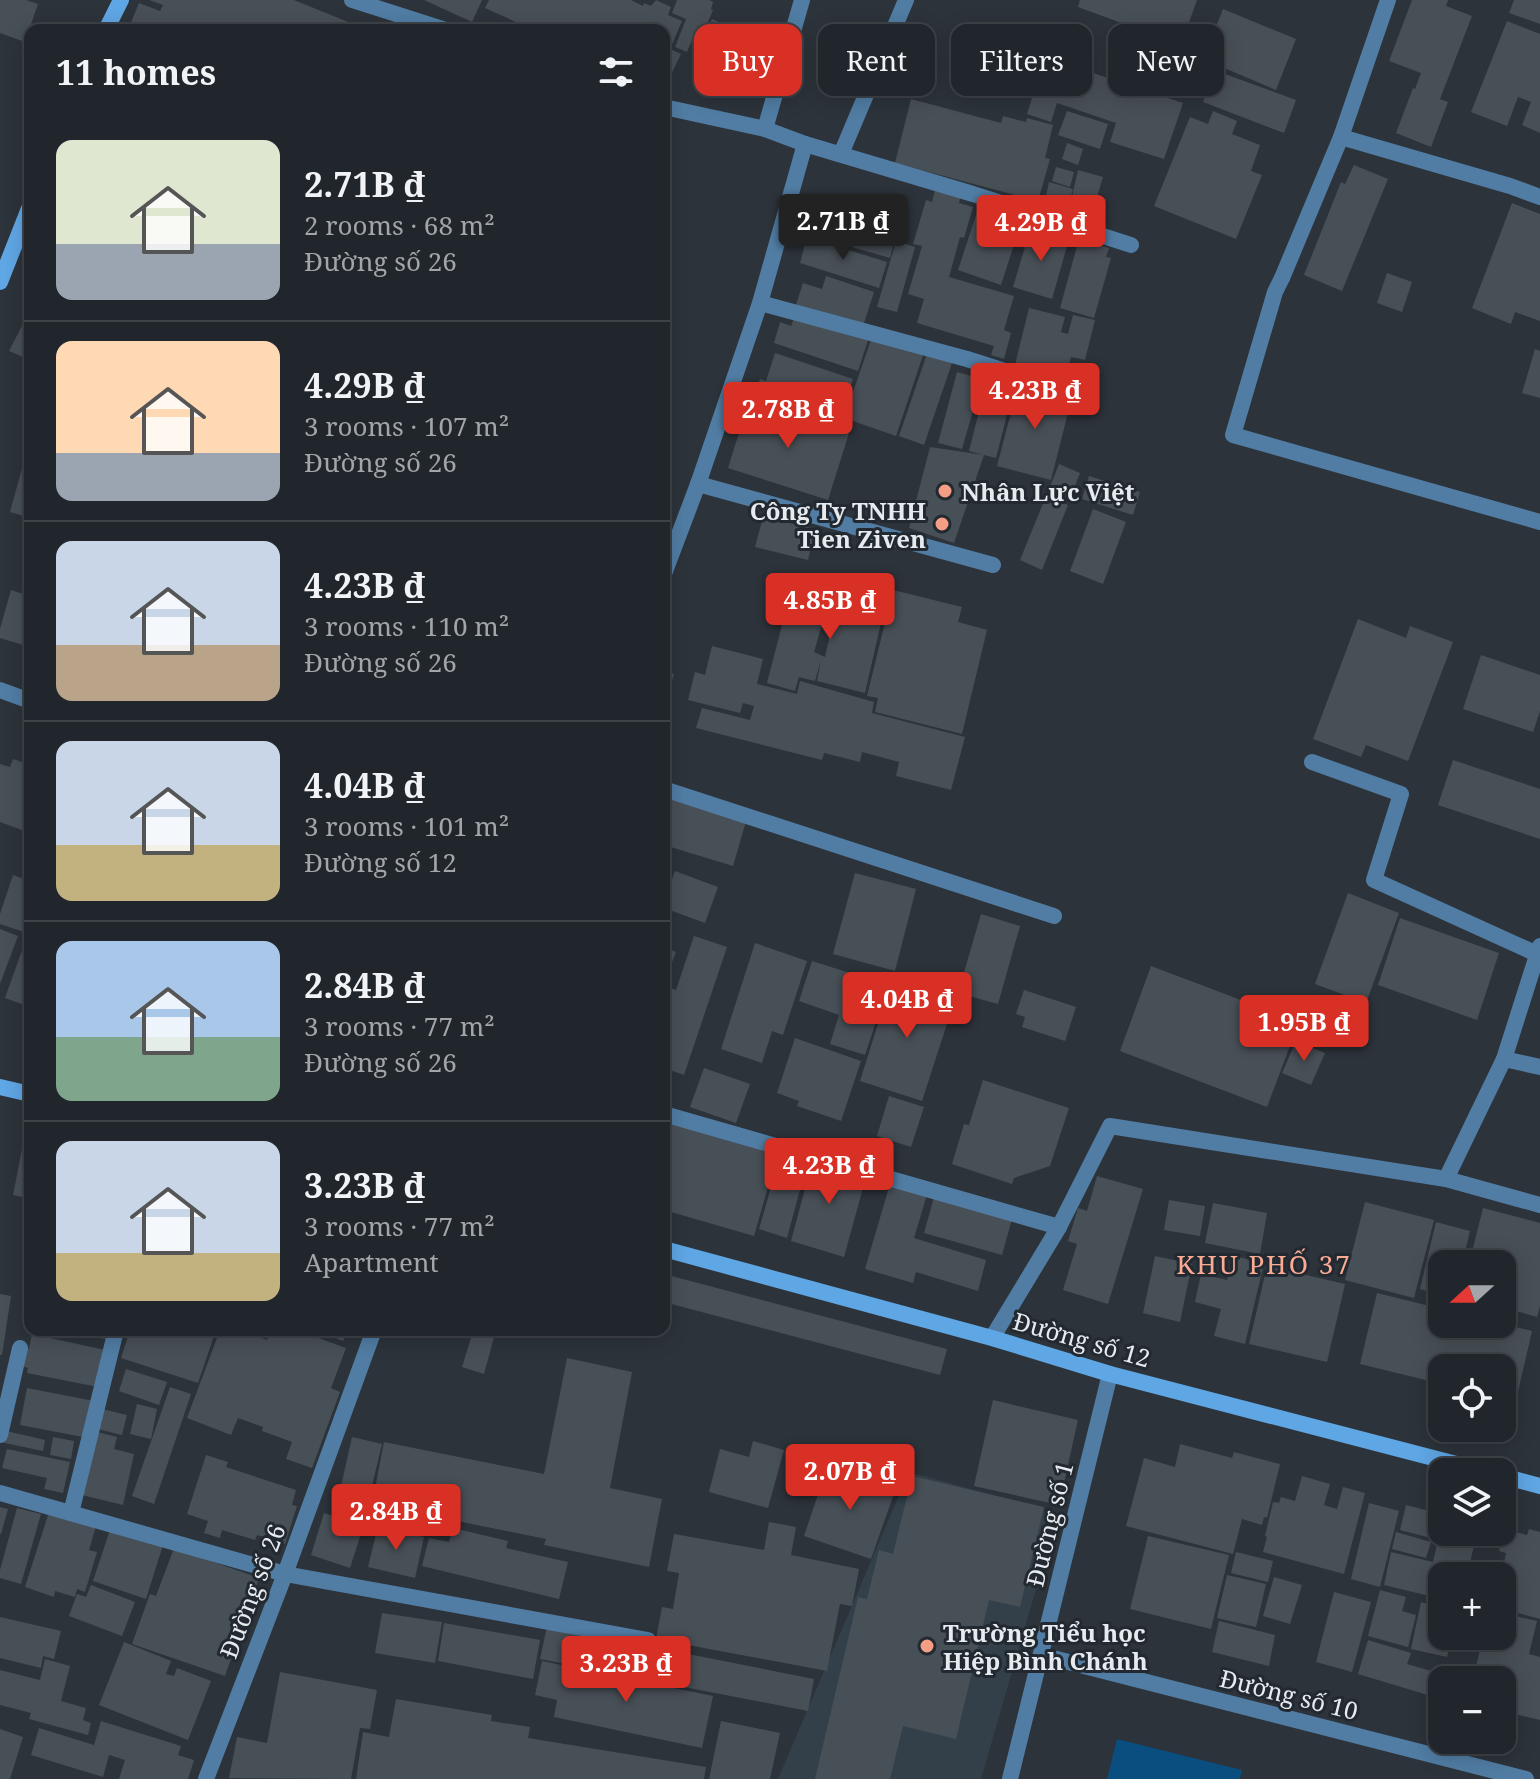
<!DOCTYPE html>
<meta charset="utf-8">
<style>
:root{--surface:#21262c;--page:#2d3238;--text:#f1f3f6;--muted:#a2a5a9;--line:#3e4348;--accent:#d93025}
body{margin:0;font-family:"Noto Serif",serif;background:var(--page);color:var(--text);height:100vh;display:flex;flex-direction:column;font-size:30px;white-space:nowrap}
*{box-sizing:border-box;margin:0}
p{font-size:26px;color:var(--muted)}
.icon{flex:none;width:44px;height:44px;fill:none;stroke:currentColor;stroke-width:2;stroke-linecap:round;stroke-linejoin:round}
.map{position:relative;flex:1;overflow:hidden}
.details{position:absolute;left:24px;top:24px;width:646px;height:1312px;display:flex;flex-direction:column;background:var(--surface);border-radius:16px;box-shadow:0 4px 20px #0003,0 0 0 2px var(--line)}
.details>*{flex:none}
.hud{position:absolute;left:694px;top:24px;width:726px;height:72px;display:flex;gap:16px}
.needle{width:52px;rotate:249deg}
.fabs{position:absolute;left:1428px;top:1250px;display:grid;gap:16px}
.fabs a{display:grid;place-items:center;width:88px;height:88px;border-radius:16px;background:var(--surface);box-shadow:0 4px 20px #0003,0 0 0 2px var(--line);font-size:40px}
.price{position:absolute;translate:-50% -68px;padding:0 18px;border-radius:8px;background:var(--accent);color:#fff;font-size:26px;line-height:52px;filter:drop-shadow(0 2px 4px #0008)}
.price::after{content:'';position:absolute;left:50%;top:48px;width:24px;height:18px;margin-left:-12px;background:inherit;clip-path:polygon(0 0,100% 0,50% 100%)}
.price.on{background:#222;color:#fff}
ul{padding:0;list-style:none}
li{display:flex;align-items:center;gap:24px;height:200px;padding:0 32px}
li+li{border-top:2px solid var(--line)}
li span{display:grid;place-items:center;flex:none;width:224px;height:160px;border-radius:16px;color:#555}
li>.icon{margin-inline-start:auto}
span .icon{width:96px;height:96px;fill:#fffc;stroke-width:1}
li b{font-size:34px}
h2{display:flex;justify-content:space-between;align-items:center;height:96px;padding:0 32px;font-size:34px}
.tag{padding:0 28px;border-radius:16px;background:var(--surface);box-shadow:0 4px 20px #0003,0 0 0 2px var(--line);font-size:28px;line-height:72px}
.tag.on{background:var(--accent);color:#fff}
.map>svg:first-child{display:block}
.built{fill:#33404a}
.green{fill:#094e7e}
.building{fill:#485057}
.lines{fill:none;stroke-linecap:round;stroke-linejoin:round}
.lane{stroke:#517da4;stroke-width:16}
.street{stroke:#517da4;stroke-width:16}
.secondary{stroke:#5fa6e4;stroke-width:16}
.poi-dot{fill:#f49e86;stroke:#222930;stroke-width:3}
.labels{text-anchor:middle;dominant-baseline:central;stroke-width:6;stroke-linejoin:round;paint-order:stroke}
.poi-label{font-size:24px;font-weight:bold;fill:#e6ebef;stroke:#222930;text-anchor:start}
.street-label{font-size:24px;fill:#e6ebef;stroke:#222930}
.neighbourhood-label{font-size:26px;letter-spacing:2px;fill:#fbab94;stroke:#222930}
</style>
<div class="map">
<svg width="1540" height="1779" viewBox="0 0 1540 1779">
<rect width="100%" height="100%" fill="#2c333a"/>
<path class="built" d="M909,1472l149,41 -77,266h-203z"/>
<path class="green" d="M1117,1739l125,31 -2,9h-133z"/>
<g class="building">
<path d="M0,0h26l12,4 -13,38 -25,-9z"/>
<path d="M149,0h145l74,30h-240l11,-27 21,8 3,-6z"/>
<path d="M424,0h58l-10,22z"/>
<path d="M489,0h142l12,6 1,-3 7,3 5,-6 15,7 -3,8 14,6 -12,28 11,5 -17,35v-59h-149l3,-7 -33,-15z"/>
<path d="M677,0h32l4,2 -2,7 2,1 -8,19 -7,-3 -11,26 -12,-5 11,-28 -14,-6z"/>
<path d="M1080,0h117l-16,45 -103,-38z"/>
<path d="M1412,0h36l-2,6 26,10 -32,83 8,3 -17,45 -35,-14 17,-45 2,1 6,-16 -32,-12z"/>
<path d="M1514,0h26v24l-31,-11z"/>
<path d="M1223,9l73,30 -20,51 -73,-31z"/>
<path d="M712,19l29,13 -20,44 -29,-14 5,-11 11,6 3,-9 -10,-5z"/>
<path d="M1507,21l33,13v99l-18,-8 9,-23 -13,-5 -11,29 -36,-14z"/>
<path d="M972,23l60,20 -13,40 -60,-20z"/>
<path d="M740,44l24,11 -9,21 -24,-12z"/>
<path d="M1045,57l138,46 -19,56 -54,-17 6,-19 -59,-20 -6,19 -24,-8z"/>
<path d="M1214,70l82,30 -12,33 -81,-31z"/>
<path d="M911,99l90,24 2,-7 23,6 1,-4 26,7 -8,33 5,1 -12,42 -143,-38z"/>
<path d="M1067,111l41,13 -8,25 -42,-14z"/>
<path d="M1213,111l24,10 -5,13 28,11 -9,26 11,4 -26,64 -82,-33 36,-89 18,7z"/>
<path d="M1067,143l16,6 -5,16 -16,-6z"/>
<path d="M1354,165l34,14 -46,112 -38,-16 37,-93 4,2z"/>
<path d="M1056,167l18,5 -4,15 -18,-6z"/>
<path d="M1078,170l25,7 -6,20 9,2 -5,23 -33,-8z"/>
<path d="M1049,182l24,7 -6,22 -23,-6z"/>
<path d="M936,186l25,8 -2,9 14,4 -9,31 -4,-1 -11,40 65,19 -10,34 7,3 -7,26 -13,-4 3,-9 -77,-23 7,-24 -16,-5 14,-48 -9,-2 13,-44 6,2z"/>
<path d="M825,196l45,13 3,-12 31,8 -14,53 -76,-22z"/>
<path d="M1512,203l28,11v107l-25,-9 -4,12 -39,-16z"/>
<path d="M977,212l21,7 2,-6 22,7 -21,65 -43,-15z"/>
<path d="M1031,227l38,12 -17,60 -39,-12z"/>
<path d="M807,237l80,25 -8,26 -79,-25z"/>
<path d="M1079,239l30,9 -3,9 5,1 -17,60 -34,-10z"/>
<path d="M896,241l19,6 -18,65 -20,-5z"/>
<path d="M1387,273l25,9 -10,30 -25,-9z"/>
<path d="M826,276l48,16 -11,34 -67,-21 7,-22 19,6z"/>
<path d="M1029,308l36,9 -4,15 7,2 5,-19 22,5 -10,40 -14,-3 -6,25 -51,-13z"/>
<path d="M795,316l73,24 -10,31 -84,-28 6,-21 11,4z"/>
<path d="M23,324l7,3v33l-21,-9z"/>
<path d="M872,337l51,18 -27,81 -52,-18z"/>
<path d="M1535,349l5,2v47l-18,-5z"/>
<path d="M928,351l25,9 -29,85 -25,-9z"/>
<path d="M775,353l78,26 -14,42 -84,-28 5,-14 6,2z"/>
<path d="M957,372l25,7 -20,70 -24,-6z"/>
<path d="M988,376l27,7 -19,75 -12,-3 -30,88 -45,-15 21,-81 54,8 -15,-4z"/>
<path d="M1019,382l53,15 -21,83 -54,-14z"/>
<path d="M749,401l100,32 -21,67 -100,-32z"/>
<path d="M1059,464l21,9 -11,28 -21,-9z"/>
<path d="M23,465l7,2v51l-20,-6z"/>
<path d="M1089,476l51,16 -7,23 -51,-16z"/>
<path d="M1046,496l22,9 -26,65 -22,-10z"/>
<path d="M1093,509l33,13 -23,62 -33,-13z"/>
<path d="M763,517l52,12 -7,31 -53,-13z"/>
<path d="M842,581l46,11 -23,101 -48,-12 4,-21 -6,21 -16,-4 -4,14 -28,-8 20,-77 6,2 3,-12 20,5 -3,10 12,3 -11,38 11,5z"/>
<path d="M29,582h1v65l-30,-9v-9l11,-39 15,5z"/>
<path d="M893,590l69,17 -4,15 29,8 -25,104 -87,-22 3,-14 -11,-2z"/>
<path d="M1358,619l48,19 4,-12 43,16 -45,119 -42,-16 -5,12 -48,-18z"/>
<path d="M712,646l51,13 -6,25 40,10 3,-13 74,21 -2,11 93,24 -14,53 -55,-14 3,-14 -37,-10 -2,10 -36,-9 -2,7 -126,-32 6,-20 48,12 4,-14 -11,-3 -3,10 -52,-13 7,-28 10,3z"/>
<path d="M1481,655l59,20v36l-7,21 -70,-23z"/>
<path d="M664,671l10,3 -9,29h-1z"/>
<path d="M30,742v91l-30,-11v-58l10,3 3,-8 9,3z"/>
<path d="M1453,760l87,29v50l-102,-34z"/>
<path d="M664,792l83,26 -14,48 -69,-21z"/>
<path d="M675,871l43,16 -13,36 -41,-15v-8z"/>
<path d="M855,873l61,16 -21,82 -62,-17z"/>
<path d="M13,875l17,6v53l-30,-10v-10z"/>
<path d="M1348,893l51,20 -33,90 -51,-19z"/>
<path d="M981,914l39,12 -22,78 -40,-11z"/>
<path d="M1400,918l99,35 -22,67 -99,-35z"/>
<path d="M0,929l18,7 -18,48z"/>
<path d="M694,936l33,11 -43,128 -20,-7v-82l12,4z"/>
<path d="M26,939l4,2v66l-25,-9z"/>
<path d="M755,943l52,18 -24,74 -11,-4 -10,32 -41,-14z"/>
<path d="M664,947l12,5 -12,31z"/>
<path d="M812,961l76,24 -23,70 -35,-11 9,-29 -40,-14z"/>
<path d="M1151,966l148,56 -32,85 -147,-56z"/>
<path d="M892,979l63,20 -33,102 -62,-20z"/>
<path d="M1024,990l52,17 -11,34 -43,-14 3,-10 -9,-3z"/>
<path d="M795,1038l66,23 -20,60 -44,-15 2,-5 -22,-8z"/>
<path d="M1296,1041l29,12 -14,32 -29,-12z"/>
<path d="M704,1068l46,16 -14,39 -46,-16z"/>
<path d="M983,1080l86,28 -19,58 -36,12 -2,6 -60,-20 12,-40 5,1z"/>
<path d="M889,1096l35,11 -13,40 -34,-11z"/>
<path d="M664,1121l114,31 -24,84 -90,-26z"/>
<path d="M23,1144l7,2v53l-17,-4z"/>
<path d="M781,1152l27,8 -21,78 -28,-9z"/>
<path d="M814,1155l54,15 -24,87 -53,-16z"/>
<path d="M1097,1176l46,13 -35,115 -45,-14 14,-46 -9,-3 10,-33 9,3z"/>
<path d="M892,1177l37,11 -15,50 72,22 -8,31 -62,-19 -3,11 -48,-14z"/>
<path d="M936,1190l78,22 -12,43 -78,-22z"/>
<path d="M1169,1200l36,6 -5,30 -36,-6z"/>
<path d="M1365,1202l69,18 -20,78 -69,-18z"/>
<path d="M1213,1203l54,10 -7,41 -55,-11z"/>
<path d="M1483,1208l57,15v83l-3,11 -35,-10v-43h-33z"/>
<path d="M1436,1222l34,9 -8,33h-20v31l-22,-6z"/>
<path d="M1155,1256l37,8 -12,58 -37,-9z"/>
<path d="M1234,1256l30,7 -19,81 -31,-8 7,-27 -26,-7 6,-28 26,6z"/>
<path d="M1267,1266l78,18 -18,78 -78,-18z"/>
<path d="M664,1274l283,75 -7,26 -276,-73z"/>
<path d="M1377,1293l65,16v15h61l29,7 -18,78 -12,-3v-38h-10l3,-11 -11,-3 -3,14h-39v16l-82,-20z"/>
<path d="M0,1294l11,2 -9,59h-2z"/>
<path d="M67,1330h45l-3,10z"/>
<path d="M130,1330h33l24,8 3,-8h26l-18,53 -77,-25z"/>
<path d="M220,1330h20l27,10 3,-10h13l14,5 2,-4 47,17 -15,40 9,4 -28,76 -26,-9 6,-17 -30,-11 1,-4 -25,-9 -7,17 -44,-17z"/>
<path d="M314,1330h33l-4,11z"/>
<path d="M445,1330h51l-12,44 -22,-7 9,-29z"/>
<path d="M32,1334l73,16 -7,37 -71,-14 1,-5 -6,-2 3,-18 4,1z"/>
<path d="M567,1358l65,14 -22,116 52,11 -13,68 -105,-22 2,-6 -94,-19 -2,11 -80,-16 14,-73 160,32z"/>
<path d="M126,1369l41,13 -8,23 -40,-14z"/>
<path d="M170,1387l21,7 -37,110 -22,-8z"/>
<path d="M27,1388l67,13 -6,37 -68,-13z"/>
<path d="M993,1400l85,20 -19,85 -85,-19z"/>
<path d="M137,1404l20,5 -6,30 -21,-5z"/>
<path d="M98,1408l29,7 -5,20 -28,-7z"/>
<path d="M2,1430l43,10 -2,11 -43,-9z"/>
<path d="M93,1431l24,6 -3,12 20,5 -11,51 -45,-11z"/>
<path d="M53,1437l21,4 -3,18 -21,-4z"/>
<path d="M352,1437l30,7 -16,67 -29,-7z"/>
<path d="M753,1441l31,9 -16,58 -59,-16 11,-43 29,8z"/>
<path d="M1180,1444l52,14 2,-6 46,12 -13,54 -3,-1 -2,8 -20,-6 -9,35 -107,-28 18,-68 31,9z"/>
<path d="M7,1449l63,13 -7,31 -19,-4 3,-11 -45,-10z"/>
<path d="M206,1455l22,7 -2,5 70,23 -4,15 5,1 -12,38 -28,-9 -2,5 -33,-10 -2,8 -16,-5 4,-12 -21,-7z"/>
<path d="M828,1465l68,23 -25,71 -67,-23z"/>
<path d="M912,1476l132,31 -24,100 -31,-7 -33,139 -53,-13 -13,53h-75l43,-182 9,2 12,-49 14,4z"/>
<path d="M1302,1476l28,8 -6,21 13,4 6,-22 22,6 -21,81 -81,-22 4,-15 -2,-1 8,-34 6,1 2,-6 14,4z"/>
<path d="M1369,1503l30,8 -19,76 -29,-8z"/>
<path d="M1406,1505l31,8 -6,25 -31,-8z"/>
<path d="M0,1507l8,2 -7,25h-1z"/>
<path d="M17,1508l24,6 -20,70 -21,-6v-8z"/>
<path d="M342,1508l25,7 -17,53 -39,-13 13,-42 16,5z"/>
<path d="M49,1512l47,14 -7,24 8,2 -12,40 -8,-3 -2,8 -20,-6 -1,6 -29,-10z"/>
<path d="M769,1522l27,5 -5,28 68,14 -7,37 -12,-2 -13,67 -171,-32 6,-32 11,2 6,-36 -12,-2 7,-37 90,16z"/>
<path d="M378,1526l46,11 -9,41 -47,-11z"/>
<path d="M1441,1526l1,6h35l-10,44h-25v23l-58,-14 7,-33 42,10z"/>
<path d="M111,1527l52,18 -17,54 -53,-18z"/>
<path d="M453,1528l55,13 -2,7 62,14 -9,37 -137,-33 7,-28 20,4z"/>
<path d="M1505,1529l22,6 2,-6 11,3v87l-38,-10 -1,-33 5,-23 -7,-2z"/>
<path d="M1396,1532l35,10 -5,16 -34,-9z"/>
<path d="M1148,1536l81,19 -18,74 -81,-20z"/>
<path d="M174,1548l85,30 -34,98 -93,-32 18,-50 6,2z"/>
<path d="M1236,1552l37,9 -5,21 -37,-9z"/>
<path d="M1227,1575l39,9 -10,43 -39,-9z"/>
<path d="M1274,1577l28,8 -12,39 -27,-8z"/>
<path d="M91,1585l44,17 -13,34 -53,-20 8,-22 9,3z"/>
<path d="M1380,1590l26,7 -4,14 14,4 -8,32 -40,-11z"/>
<path d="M1334,1592l37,10 -19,70 -36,-10z"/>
<path d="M1421,1602l21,6v28h10l-5,21 -36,-8z"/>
<path d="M382,1613l60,9 -7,41 -60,-10z"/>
<path d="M1502,1613l35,8 -8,33 11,3v63l-38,-9v-31h-29l10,-44h19z"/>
<path d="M0,1617l61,14 -7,28 -11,-3 -2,12 -41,-10z"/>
<path d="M1219,1621l56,14 -6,31 -57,-14z"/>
<path d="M444,1623l96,17 -7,39 -95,-18z"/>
<path d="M547,1626l267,53 -6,32 -268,-52z"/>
<path d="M1368,1640l43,13 -4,11 31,9 -7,23 -73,-22z"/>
<path d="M124,1642l47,19 -5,13 8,2 3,-8 34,13 -23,59 -89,-35z"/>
<path d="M45,1659l25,7 -9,35 25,7 -3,12 8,3 -3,12 -59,-16 2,-6 -31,-8v-35l40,10z"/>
<path d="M542,1661l171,35 -11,52 -148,-31 3,-17 -22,-5z"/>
<path d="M280,1672l97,18 -7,39 -10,-1 -9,51 -122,-1 8,-41 30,6z"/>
<path d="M396,1699l96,16 -1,6 39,6 -2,11 178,29 -2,12h-348l7,-47 26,5z"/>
<path d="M101,1721l80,25 -3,9 16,5 -6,19h-69l6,-19 -16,-5 -6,22 -72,-22 8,-27 55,17z"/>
<path d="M721,1721l59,12 -10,46h-61z"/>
<path d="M0,1729l23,8 -13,42h-10z"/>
</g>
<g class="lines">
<g class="lane">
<path d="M352,0l94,30"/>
<path d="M664,107l101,22"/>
<path d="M841,154l65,-154"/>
<path d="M1282,278l-7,14 -42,143 307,87"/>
<path d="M760,303l207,56 117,37"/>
<path d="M698,484l295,81"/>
<path d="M664,1114l395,113"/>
</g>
<g class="street">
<path d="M802,0l-37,129 40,15 168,50 158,51"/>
<path d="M1341,137l169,49 30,11"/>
<path d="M1282,278l59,-141 47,-137"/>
<path d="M664,574l34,-90 62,-181 45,-159"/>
<path d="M0,690l30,11"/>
<path d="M1312,762l89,32 -27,86 163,74"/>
<path d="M664,789l390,127"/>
<path d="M1504,1059l36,8"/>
<path d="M1446,1179l58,-120 36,-113"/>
<path d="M992,1338l67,-111 51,-101 336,53 94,26"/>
<path d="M0,1435l20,-87"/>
<path d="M0,1493l285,81 363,66"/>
<path d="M71,1513l45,-183"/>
<path d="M1041,1655l485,124"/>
<path d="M206,1779l79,-205 89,-244"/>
<path d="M1010,1779l100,-405"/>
</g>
<g class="secondary">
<path d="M106,30l15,-30"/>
<path d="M0,282l30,-76"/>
<path d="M0,1087l30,7"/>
<path d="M664,1249l328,89 118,36 377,98"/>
<path d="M1502,1476l38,10"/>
</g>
</g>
<g class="poi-dot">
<circle cx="945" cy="491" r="8"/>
<circle cx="942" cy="524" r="8"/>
<circle cx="927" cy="1646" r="8"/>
</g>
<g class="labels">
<g class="poi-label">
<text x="961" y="491">Nhân Lực Việt</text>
<text x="926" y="510" text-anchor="end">Công Ty TNHH<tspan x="926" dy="28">Tien Ziven</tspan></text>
<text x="943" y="1632">Trường Tiểu học<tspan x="943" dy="28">Hiệp Bình Chánh</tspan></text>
</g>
<g class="street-label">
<text transform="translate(1082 1339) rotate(16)">Đường số 12</text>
<text transform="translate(1049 1524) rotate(-76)">Đường số 1</text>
<text transform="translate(252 1591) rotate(-69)">Đường số 26</text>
<text transform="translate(1289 1694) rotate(14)">Đường số 10</text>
</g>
<g class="neighbourhood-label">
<text x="1264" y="1264">KHU PHỐ 37</text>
</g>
</g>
</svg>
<div class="fabs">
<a><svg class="needle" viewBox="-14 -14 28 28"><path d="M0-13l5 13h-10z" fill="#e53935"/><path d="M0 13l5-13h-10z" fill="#a2a5a9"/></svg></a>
<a><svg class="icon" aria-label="locate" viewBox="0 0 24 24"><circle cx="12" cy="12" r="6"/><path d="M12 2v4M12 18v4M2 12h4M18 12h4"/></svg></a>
<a><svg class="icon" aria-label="layers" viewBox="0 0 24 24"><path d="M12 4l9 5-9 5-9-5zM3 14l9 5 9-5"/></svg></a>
<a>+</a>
<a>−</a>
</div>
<b class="price on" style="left:843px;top:262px">2.71B ₫</b>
<b class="price" style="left:1041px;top:263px">4.29B ₫</b>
<b class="price" style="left:1035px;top:431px">4.23B ₫</b>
<b class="price" style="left:788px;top:450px">2.78B ₫</b>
<b class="price" style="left:830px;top:641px">4.85B ₫</b>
<b class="price" style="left:907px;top:1040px">4.04B ₫</b>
<b class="price" style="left:1304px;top:1063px">1.95B ₫</b>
<b class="price" style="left:829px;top:1206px">4.23B ₫</b>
<b class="price" style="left:850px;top:1512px">2.07B ₫</b>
<b class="price" style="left:396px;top:1552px">2.84B ₫</b>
<b class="price" style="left:626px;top:1704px">3.23B ₫</b>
<div class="hud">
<a class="tag on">Buy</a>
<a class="tag">Rent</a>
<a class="tag">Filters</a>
<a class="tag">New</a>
</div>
<section class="details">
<h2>11 homes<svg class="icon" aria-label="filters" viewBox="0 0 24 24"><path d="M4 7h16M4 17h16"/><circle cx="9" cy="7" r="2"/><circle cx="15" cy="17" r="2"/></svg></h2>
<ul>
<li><span style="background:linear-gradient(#dfe7d0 65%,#9aa5b1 0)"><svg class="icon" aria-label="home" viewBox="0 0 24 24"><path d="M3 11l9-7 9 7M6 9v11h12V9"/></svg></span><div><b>2.71B ₫</b><p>2 rooms · 68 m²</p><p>Đường số 26</p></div></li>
<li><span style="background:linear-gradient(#ffd9b3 70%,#9aa5b1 0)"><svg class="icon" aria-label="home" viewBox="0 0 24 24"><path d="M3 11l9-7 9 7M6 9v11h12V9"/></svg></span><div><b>4.29B ₫</b><p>3 rooms · 107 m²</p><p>Đường số 26</p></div></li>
<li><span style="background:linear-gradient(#c9d6e8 65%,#b9a48a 0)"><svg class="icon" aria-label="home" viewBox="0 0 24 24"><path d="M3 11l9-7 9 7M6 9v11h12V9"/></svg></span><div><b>4.23B ₫</b><p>3 rooms · 110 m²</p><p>Đường số 26</p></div></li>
<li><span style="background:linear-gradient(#c9d6e8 65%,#c2b280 0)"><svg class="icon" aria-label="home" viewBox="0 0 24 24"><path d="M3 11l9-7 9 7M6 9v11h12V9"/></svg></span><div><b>4.04B ₫</b><p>3 rooms · 101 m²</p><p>Đường số 12</p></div></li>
<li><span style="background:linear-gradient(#a9c7e8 60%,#7fa58c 0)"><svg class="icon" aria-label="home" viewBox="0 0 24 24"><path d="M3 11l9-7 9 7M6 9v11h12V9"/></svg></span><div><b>2.84B ₫</b><p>3 rooms · 77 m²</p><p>Đường số 26</p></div></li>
<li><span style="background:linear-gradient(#c9d6e8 70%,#c2b280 0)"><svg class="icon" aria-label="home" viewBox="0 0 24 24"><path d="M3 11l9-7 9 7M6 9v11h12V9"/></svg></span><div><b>3.23B ₫</b><p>3 rooms · 77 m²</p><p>Apartment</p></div></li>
</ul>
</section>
</div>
